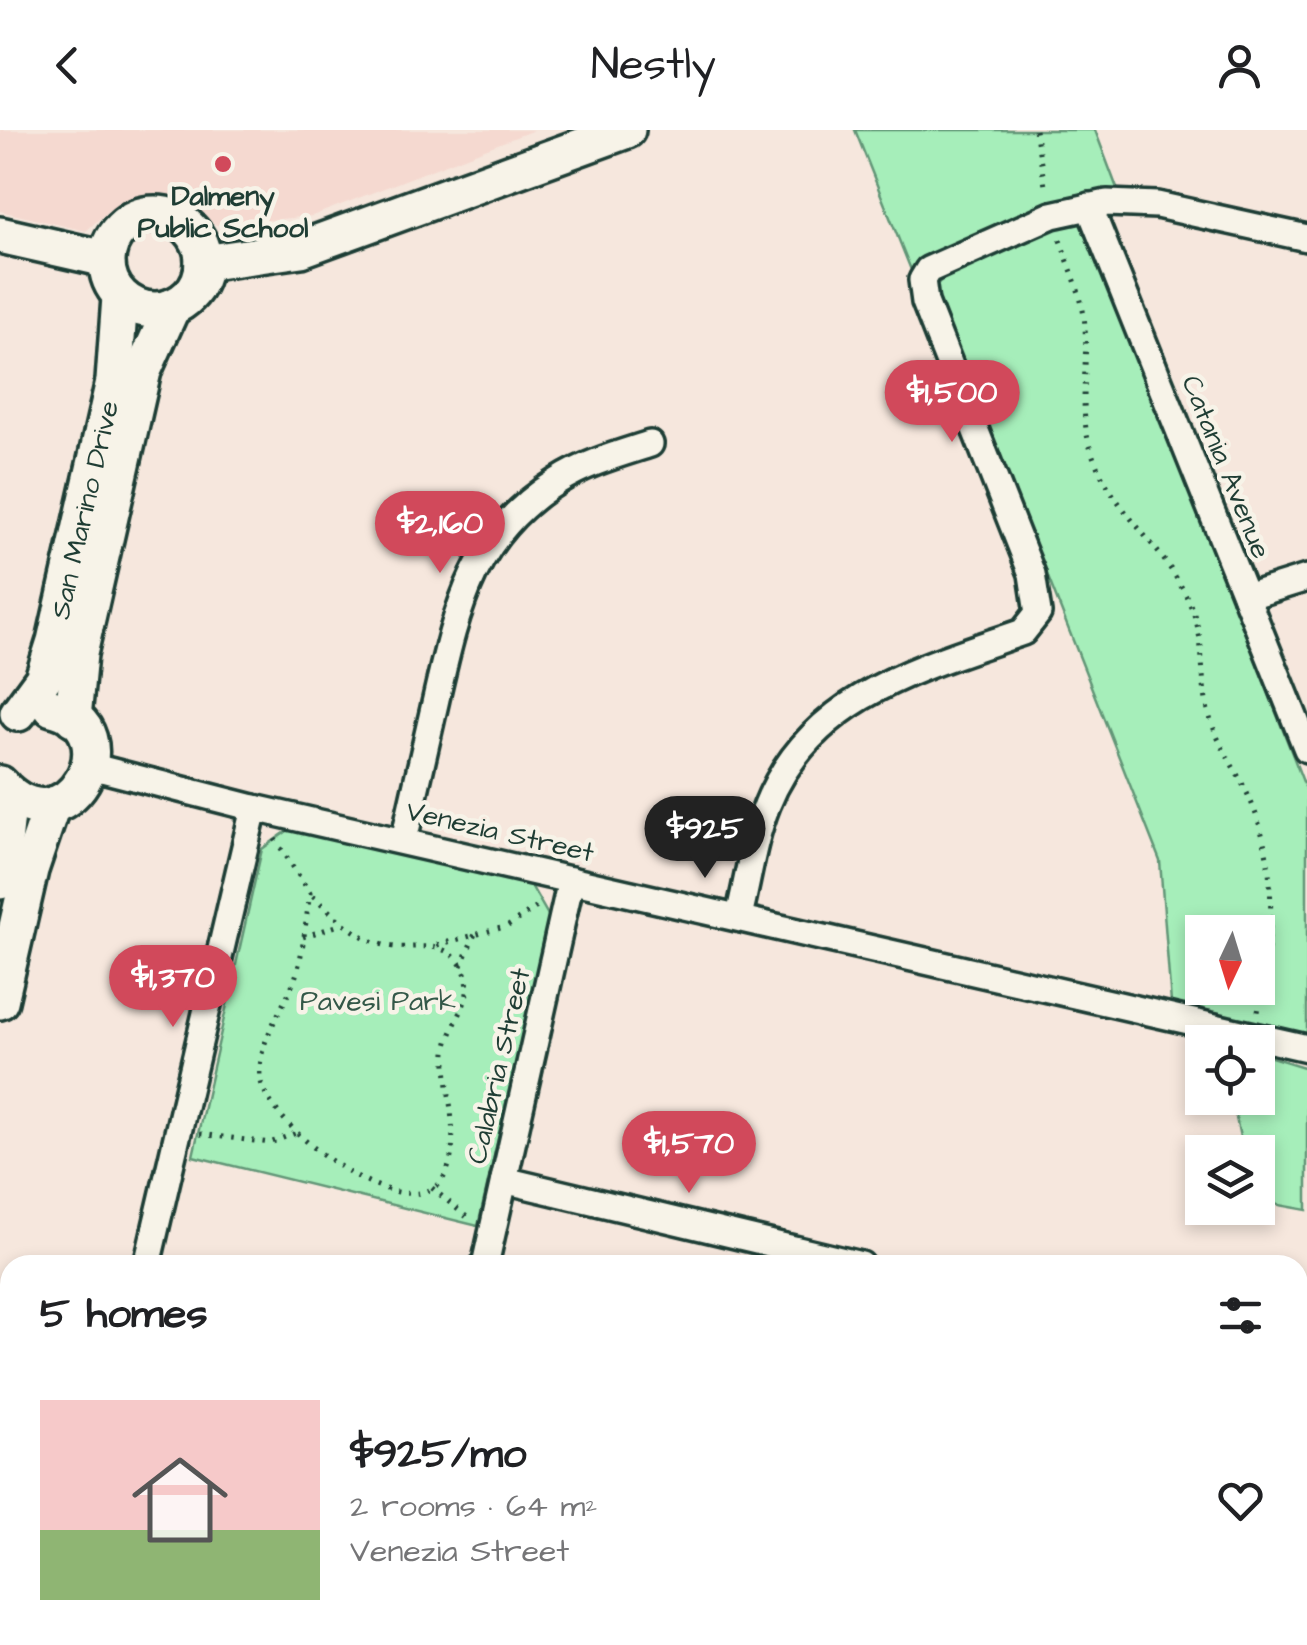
<!DOCTYPE html>
<meta charset="utf-8">
<style>
:root{--surface:#fff;--page:#f6f6f6;--text:#202124;--muted:#757577;--line:#e0e0e0;--accent:#d1495b}
body{margin:0;font-family:"Architects Daughter",sans-serif;background:var(--page);color:var(--text);height:100vh;display:flex;flex-direction:column;font-size:38px;white-space:nowrap}
*{box-sizing:border-box;margin:0}
p{font-size:32px;color:var(--muted)}
.icon{flex:none;width:55px;height:55px;fill:none;stroke:currentColor;stroke-width:2;stroke-linecap:round;stroke-linejoin:round}
.map{position:relative;flex:1;overflow:hidden}
.details{position:absolute;left:0px;top:1125px;width:1308px;height:390px;display:flex;flex-direction:column;background:var(--surface);border-radius:30px 30px 0 0;box-shadow:0 5px 15px #0003}
.details>*{flex:none}
.needle{width:65px;rotate:184deg}
.controls{position:absolute;left:1185px;top:785px;display:grid;gap:20px}
.controls a{display:grid;place-items:center;width:90px;height:90px;border-radius:0px;background:var(--surface);box-shadow:0 5px 15px #0003;font-size:50px}
.price{position:absolute;translate:-50% -85px;padding:0 22px;border-radius:35px;background:var(--accent);color:#fff;font-size:32px;line-height:65px;filter:drop-shadow(0 2px 5px #0008)}
.price::after{content:'';position:absolute;left:50%;top:60px;width:30px;height:22px;margin-left:-15px;background:inherit;clip-path:polygon(0 0,100% 0,50% 100%)}
.price.selected{background:#222;color:#fff}
ul{padding:0;list-style:none}
li{display:flex;align-items:center;gap:30px;height:250px;padding:0 40px}
li+li{border-top:2px solid var(--line)}
li span{display:grid;place-items:center;flex:none;width:280px;height:200px;border-radius:0px;color:#555}
li>.icon{margin-inline-start:auto}
span .icon{width:120px;height:120px;fill:#fffc;stroke-width:1}
li b{font-size:42px}
h2{display:flex;justify-content:space-between;align-items:center;height:120px;padding:0 40px;font-size:42px}
header{display:flex;justify-content:space-between;align-items:center;height:130px;padding:0 40px;background:var(--surface);font-size:45px;font-weight:600}
.map>svg:first-child{display:block}
.built{fill:#f5d9d0}
.green{fill:#a6eeba;stroke:#629677;stroke-width:2.5;fill-rule:evenodd}
.lines{fill:none;stroke-linecap:round;stroke-linejoin:round}
.street-casing{stroke:#1f3d34;stroke-width:32}
.secondary-casing{stroke:#1f3d34;stroke-width:42}
.path{stroke:#1f3d34;stroke-width:5;stroke-dasharray:2.5 8;stroke-linecap:butt}
.street{stroke:#f7f3e8;stroke-width:25}
.secondary{stroke:#f7f3e8;stroke-width:35}
.poi-dot{fill:#d1495b;stroke:#f7f3e8;stroke-width:4}
.labels{text-anchor:middle;dominant-baseline:central;stroke-width:9;stroke-linejoin:round;paint-order:stroke}
.poi-label{font-size:28px;font-weight:bold;fill:#1f3d34;stroke:#f7f3e8}
.street-label{font-size:28px;fill:#1f3d34;stroke:#f7f3e8}
.park-label{font-size:28px;fill:#335848;stroke:#f7f3e8}
</style>
<header><svg class="icon" aria-label="back" viewBox="0 0 24 24"><path d="M15 5l-7 7 7 7"/></svg>Nestly<svg class="icon" aria-label="person" viewBox="0 0 24 24"><circle cx="12" cy="8" r="4"/><path d="M4 21q1-7 8-7t8 7"/></svg></header>
<div class="map">
<svg width="1307" height="1515" viewBox="0 0 1307 1515">
<rect width="100%" height="100%" fill="#f6e7dd"/>
<filter id="ink" filterUnits="userSpaceOnUse"><feTurbulence type="fractalNoise" baseFrequency=".01" numOctaves="2"/><feDisplacementMap in="SourceGraphic" scale="20" xChannelSelector="R" yChannelSelector="G"/><feConvolveMatrix kernelMatrix="1 2 1 2 8 2 1 2 1" color-interpolation-filters="sRGB"/></filter>
<g filter="url(#ink)">
<path class="built" d="M0,0h534l-222,86 -96,9 -22,-14 -53,-12 -34,13 -21,19 -86,-20z"/>
<g class="green">
<path d="M855,0h240l23,61 -34,3 -154,60 -19,16z"/>
<path d="M1084,89l223,573v242l-136,-31 -11,-142 -226,-573c32,-39 101,-64 150,-69zM1202,802h56v56h-56z"/>
<path d="M290,699l239,53 20,35 -71,309 -285,-70 69,-307z"/>
<path d="M1258,923l49,15v142l-49,-9v-49h-15l-11,-54h26z"/>
</g>
<g class="lines">
<g class="street-casing">
<g id="street">
<path d="M1089,76l218,543"/>
<path d="M1246,467l61,-19"/>
<path d="M90,636l164,42 1053,240"/>
<path d="M404,710c11,-47 21,-94 32,-141 21,-92 37,-165 122,-218 28,-18 61,-27 92,-37"/>
<path d="M739,786c9,-36 14,-76 28,-111 44,-110 155,-138 256,-173l15,-19 -6,-39 -107,-272 -3,-22 6,-10 124,-55 55,-12 50,2 150,33"/>
<path d="M504,1050l357,85"/>
<path d="M147,1135l107,-457"/>
<path d="M485,1135l86,-385"/>
<path d="M1298,1229h9"/>
<path d="M151,1505l42,10"/>
<path d="M1124,1505l18,10"/>
<path d="M784,1515l2,-10"/>
</g>
</g>
<g class="secondary-casing">
<g id="secondary">
<circle cx="155" cy="132" r="48"/>
<path d="M0,105l106,24"/>
<path d="M203,133l98,-14 326,-119"/>
<path d="M18,583l25,-34 12,-38 59,-260 6,-84"/>
<path d="M73,588l6,-64 64,-283 29,-64"/>
<path d="M0,654c66,74 136,-57 52,-76"/>
<path d="M0,751l9,-86"/>
<path d="M0,871l30,-131 22,-65"/>
</g>
</g>
<g class="path">
<path d="M1035,0l11,61"/>
<path d="M1060,110c10,28 24,58 25,88 3,43 -8,86 8,128 19,52 64,85 89,132 26,47 16,71 25,118 7,34 27,59 41,89 33,72 24,141 10,217"/>
<path d="M275,709l35,54c-4,25 -6,51 -12,76 -10,36 -40,67 -38,107 3,49 155,164 186,97 16,-34 -2,-85 0,-121 3,-30 35,-56 15,-87 -20,-30 -49,-12 -77,-20 -29,-8 -53,-32 -74,-52"/>
<path d="M303,807l39,-13"/>
<path d="M437,815l71,-19 29,-19"/>
<path d="M461,836l14,-32"/>
<path d="M200,1004l70,9 26,-10"/>
<path d="M432,1058l36,30"/>
</g>
<use href="#street" class="street"/>
<use href="#secondary" class="secondary"/>
</g>
</g>
<circle class="poi-dot" cx="223" cy="34" r="10"/>
<g class="labels">
<g class="poi-label">
<text x="223" y="66">Dalmeny<tspan x="223" dy="32">Public School</tspan></text>
</g>
<g class="street-label">
<text transform="translate(1226 337) rotate(68)">Catania Avenue</text>
<text transform="translate(85 380) rotate(-77)">San Marino Drive</text>
<text transform="translate(500 702) rotate(13)">Venezia Street</text>
<text transform="translate(499 936) rotate(-77)">Calabria Street</text>
</g>
<g class="park-label">
<text x="378" y="871">Pavesi Park</text>
</g>
</g>
</svg>
<div class="controls">
<a><svg class="needle" viewBox="-14 -14 28 28"><path d="M0-13l5 13h-10z" fill="#e53935"/><path d="M0 13l5-13h-10z" fill="#757577"/></svg></a>
<a><svg class="icon" aria-label="locate" viewBox="0 0 24 24"><circle cx="12" cy="12" r="6"/><path d="M12 2v4M12 18v4M2 12h4M18 12h4"/></svg></a>
<a><svg class="icon" aria-label="layers" viewBox="0 0 24 24"><path d="M12 4l9 5-9 5-9-5zM3 14l9 5 9-5"/></svg></a>
</div>
<b class="price" style="left:952px;top:315px">$1,500</b>
<b class="price" style="left:440px;top:446px">$2,160</b>
<b class="price selected" style="left:705px;top:751px">$925</b>
<b class="price" style="left:173px;top:900px">$1,370</b>
<b class="price" style="left:689px;top:1066px">$1,570</b>
<section class="details">
<h2>5 homes<svg class="icon" aria-label="filters" viewBox="0 0 24 24"><path d="M4 7h16M4 17h16"/><circle cx="9" cy="7" r="2"/><circle cx="15" cy="17" r="2"/></svg></h2>
<ul>
<li><span style="background:linear-gradient(#f6c9c9 65%,#8fb573 0)"><svg class="icon" aria-label="home" viewBox="0 0 24 24"><path d="M3 11l9-7 9 7M6 9v11h12V9"/></svg></span><div><b>$925/mo</b><p>2 rooms · 64 m²</p><p>Venezia Street</p></div><svg class="icon" aria-label="heart" viewBox="0 0 24 24"><path d="M12 20l-8-8c-3-5 5-10 8-4 3-6 11-1 8 4z"/></svg></li>
</ul>
</section>
</div>
